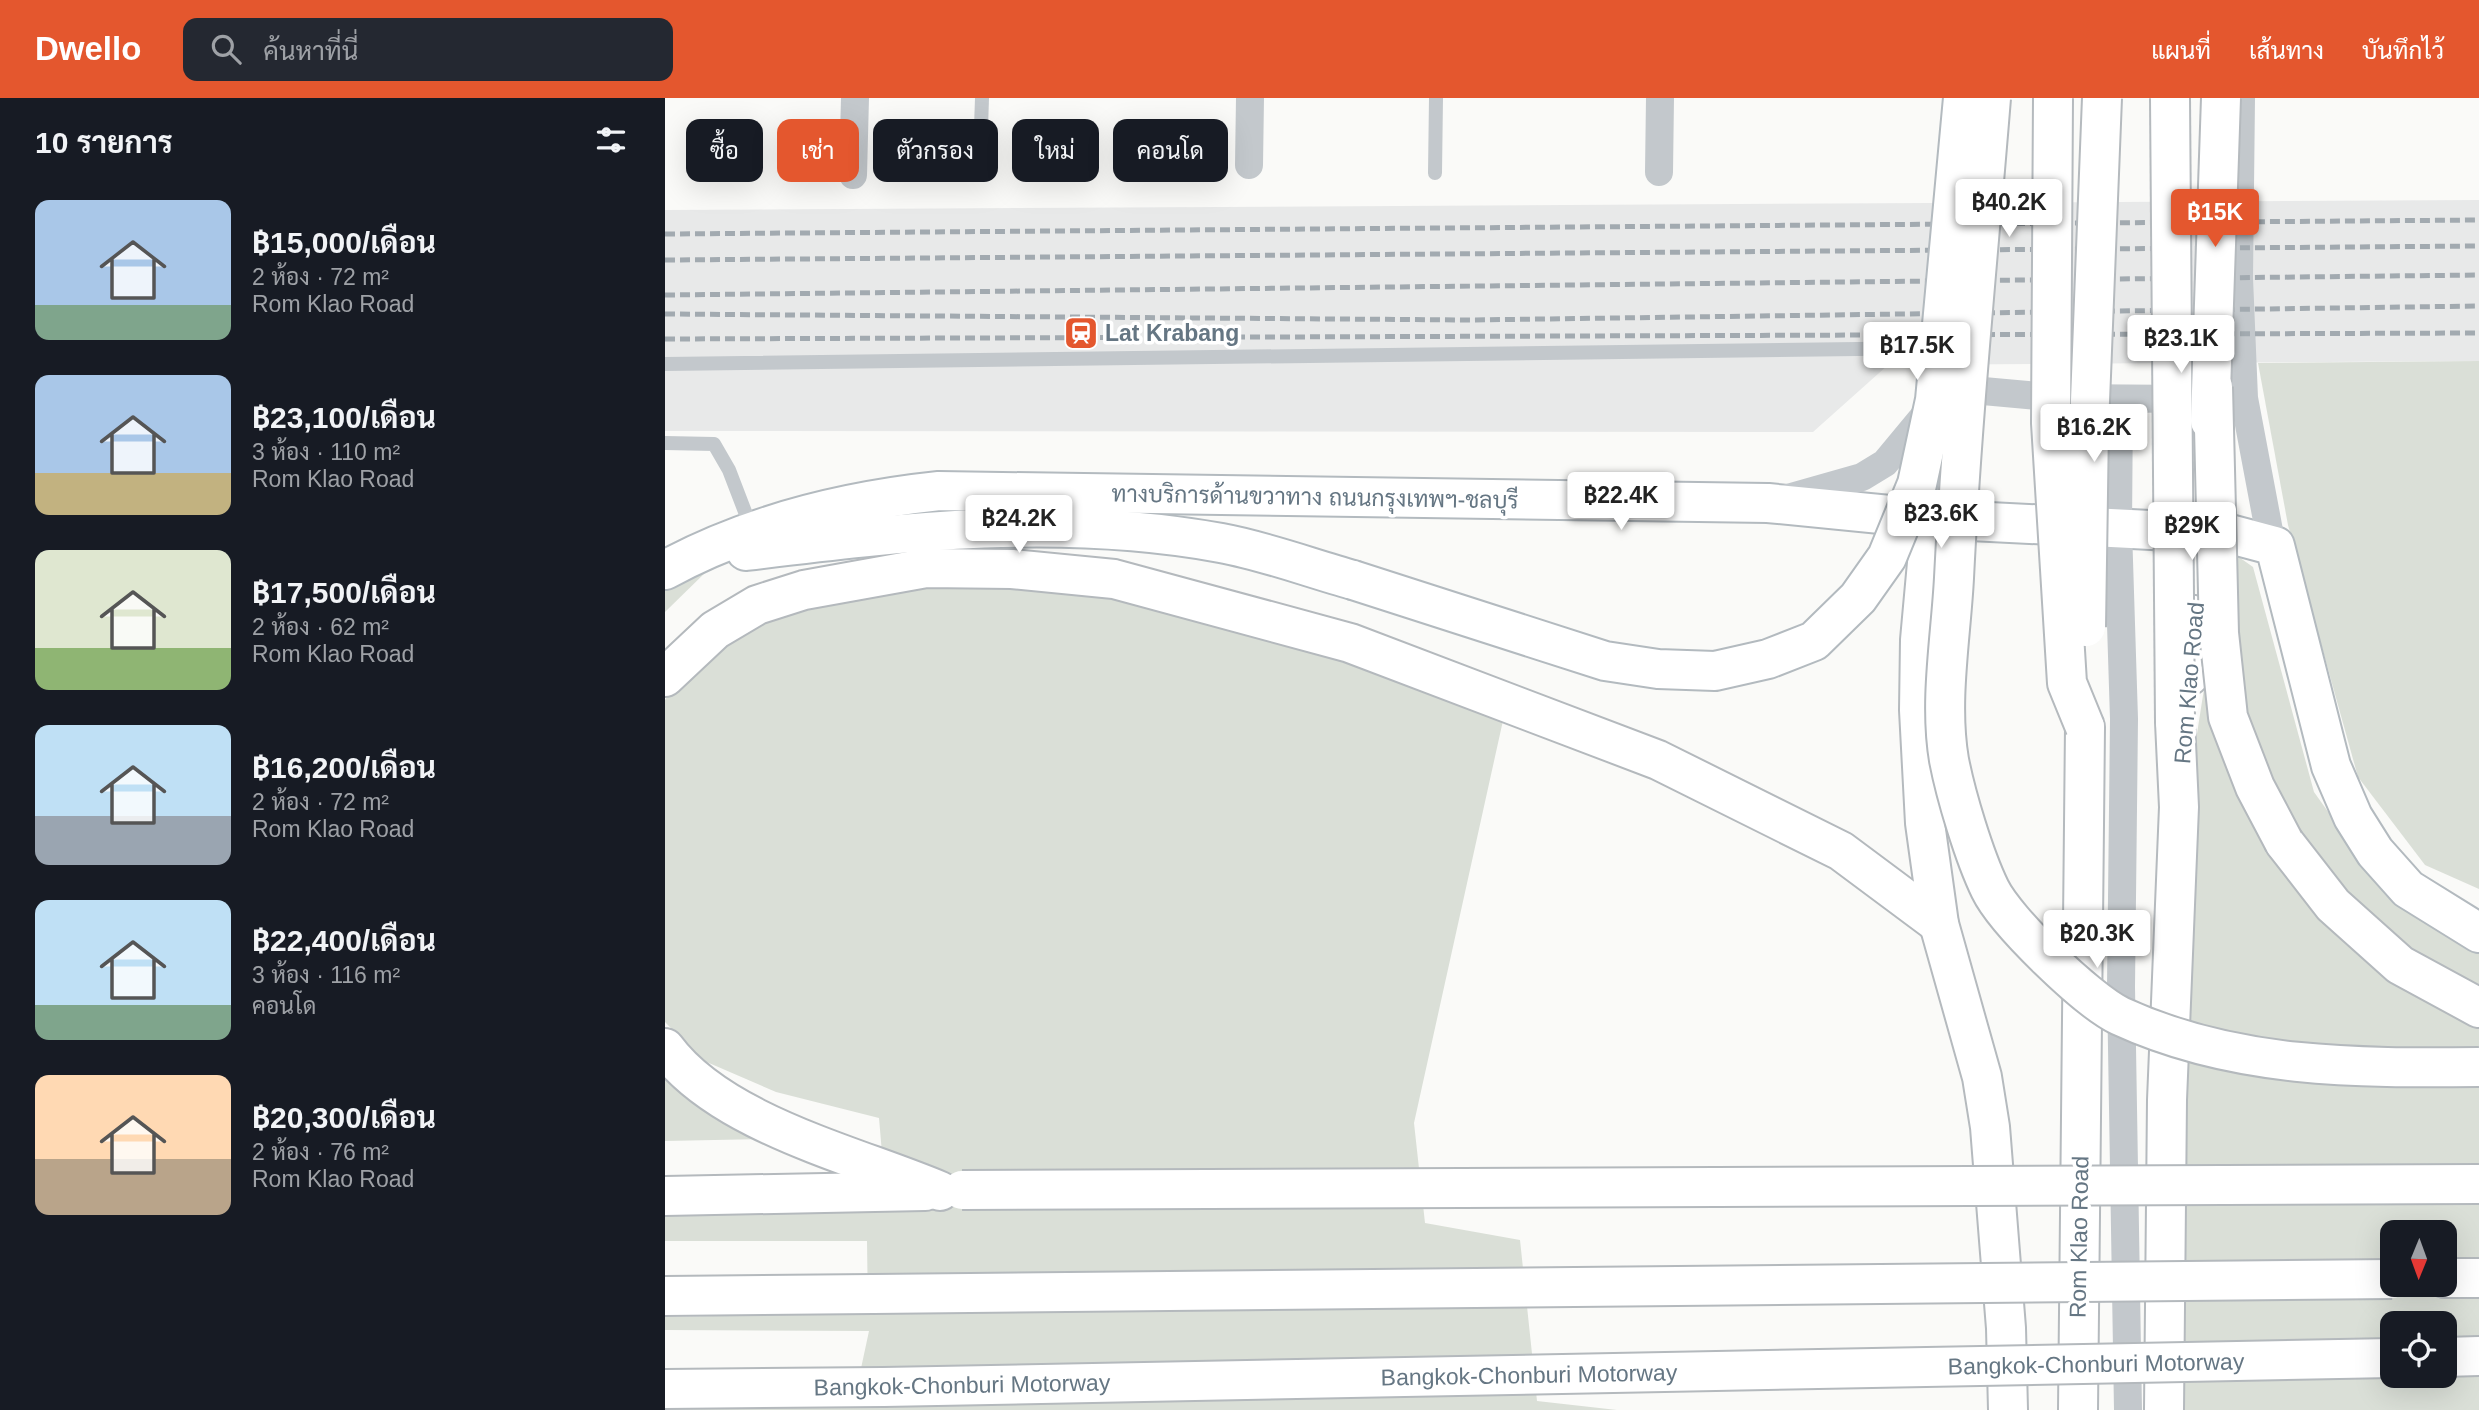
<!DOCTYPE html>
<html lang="th">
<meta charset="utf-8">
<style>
:root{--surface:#171b24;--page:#242831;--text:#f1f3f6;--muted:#9ea1a6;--accent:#e4572e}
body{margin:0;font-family:Helvetica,Sarabun,sans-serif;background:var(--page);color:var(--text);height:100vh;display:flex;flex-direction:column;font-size:26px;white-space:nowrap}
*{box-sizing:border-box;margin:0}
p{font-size:23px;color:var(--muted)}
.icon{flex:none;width:38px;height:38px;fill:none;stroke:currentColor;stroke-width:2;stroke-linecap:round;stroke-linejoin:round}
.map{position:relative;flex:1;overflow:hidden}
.panel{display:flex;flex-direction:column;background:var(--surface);width:665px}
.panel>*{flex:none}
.top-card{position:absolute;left:21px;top:21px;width:665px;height:63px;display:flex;gap:14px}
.needle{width:46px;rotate:181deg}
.controls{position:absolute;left:1715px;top:1122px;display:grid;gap:14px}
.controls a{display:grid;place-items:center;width:77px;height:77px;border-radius:14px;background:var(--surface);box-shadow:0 7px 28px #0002;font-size:35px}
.price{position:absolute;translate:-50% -60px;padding:0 16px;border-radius:7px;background:#fff;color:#222;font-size:23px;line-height:46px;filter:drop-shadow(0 2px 4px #0008)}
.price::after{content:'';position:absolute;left:50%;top:42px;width:21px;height:16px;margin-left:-10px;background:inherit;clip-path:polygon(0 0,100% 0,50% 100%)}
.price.current{background:var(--accent);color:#fff}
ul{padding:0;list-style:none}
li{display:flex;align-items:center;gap:21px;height:175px;padding:0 35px}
li span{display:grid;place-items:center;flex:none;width:196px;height:140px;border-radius:14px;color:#555}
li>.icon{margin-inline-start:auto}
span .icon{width:84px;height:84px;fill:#fffc;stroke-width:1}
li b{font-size:30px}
h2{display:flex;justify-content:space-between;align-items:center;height:84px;padding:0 35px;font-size:30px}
.pill{padding:0 24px;border-radius:14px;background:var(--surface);box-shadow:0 7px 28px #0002;font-size:24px;line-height:63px}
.pill.current{background:var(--accent);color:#fff}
header{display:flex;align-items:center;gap:42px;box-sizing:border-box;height:98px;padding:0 35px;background:var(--accent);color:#fff}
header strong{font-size:33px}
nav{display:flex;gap:38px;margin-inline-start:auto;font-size:24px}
.search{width:490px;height:63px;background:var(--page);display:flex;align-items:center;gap:18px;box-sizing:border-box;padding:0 24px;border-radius:14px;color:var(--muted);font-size:26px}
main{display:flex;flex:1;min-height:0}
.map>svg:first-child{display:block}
.built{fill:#e8e9e9}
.green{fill:#dadfd7;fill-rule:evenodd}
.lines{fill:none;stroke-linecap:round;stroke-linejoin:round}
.secondary-casing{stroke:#b3babf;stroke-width:42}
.primary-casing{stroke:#b5babe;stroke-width:42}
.motorway-casing{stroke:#b4b9bd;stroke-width:42}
.service{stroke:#c3c8cc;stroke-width:14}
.minor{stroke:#c3c8cc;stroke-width:28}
.secondary{stroke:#fff;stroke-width:38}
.primary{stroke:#fff;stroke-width:38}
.motorway{stroke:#fff;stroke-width:38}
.rail{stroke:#a2aab0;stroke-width:5;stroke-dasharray:10 5;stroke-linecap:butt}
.secondary-bridge-casing{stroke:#b3babf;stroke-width:42;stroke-linecap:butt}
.primary-bridge-casing{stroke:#b5babe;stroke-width:42;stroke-linecap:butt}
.motorway-bridge-casing{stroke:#b4b9bd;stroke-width:42;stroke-linecap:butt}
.secondary-bridge{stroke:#fff;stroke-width:38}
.primary-bridge{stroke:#fff;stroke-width:38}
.motorway-bridge{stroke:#fff;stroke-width:38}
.labels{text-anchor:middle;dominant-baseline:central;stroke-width:7;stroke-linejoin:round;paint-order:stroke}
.poi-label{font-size:23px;font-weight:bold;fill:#657683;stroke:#fff;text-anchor:start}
.street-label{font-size:23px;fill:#657683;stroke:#fff}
</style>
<header>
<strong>Dwello</strong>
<div class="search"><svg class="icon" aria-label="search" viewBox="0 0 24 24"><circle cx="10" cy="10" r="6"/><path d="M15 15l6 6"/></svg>ค้นหาที่นี่</div>
<nav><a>แผนที่</a><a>เส้นทาง</a><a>บันทึกไว้</a></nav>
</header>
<main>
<section class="panel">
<h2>10 รายการ<svg class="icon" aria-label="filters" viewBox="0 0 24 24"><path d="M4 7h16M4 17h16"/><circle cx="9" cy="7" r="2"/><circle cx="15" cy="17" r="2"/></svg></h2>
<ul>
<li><span style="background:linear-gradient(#a9c7e8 75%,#7fa58c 0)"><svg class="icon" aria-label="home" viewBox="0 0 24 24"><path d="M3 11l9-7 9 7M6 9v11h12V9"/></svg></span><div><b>฿15,000/เดือน</b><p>2 ห้อง · 72 m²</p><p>Rom Klao Road</p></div></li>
<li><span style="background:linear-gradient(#a9c7e8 70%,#c2b280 0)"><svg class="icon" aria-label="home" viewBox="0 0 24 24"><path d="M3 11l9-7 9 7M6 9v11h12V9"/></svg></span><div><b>฿23,100/เดือน</b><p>3 ห้อง · 110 m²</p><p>Rom Klao Road</p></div></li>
<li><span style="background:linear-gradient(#dfe7d0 70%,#8fb573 0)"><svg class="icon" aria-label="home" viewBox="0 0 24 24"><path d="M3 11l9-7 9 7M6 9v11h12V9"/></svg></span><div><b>฿17,500/เดือน</b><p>2 ห้อง · 62 m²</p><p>Rom Klao Road</p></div></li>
<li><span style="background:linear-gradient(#bfe0f5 65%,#9aa5b1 0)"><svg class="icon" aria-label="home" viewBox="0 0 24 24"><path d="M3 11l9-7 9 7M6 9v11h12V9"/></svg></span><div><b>฿16,200/เดือน</b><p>2 ห้อง · 72 m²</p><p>Rom Klao Road</p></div></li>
<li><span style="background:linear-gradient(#bfe0f5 75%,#7fa58c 0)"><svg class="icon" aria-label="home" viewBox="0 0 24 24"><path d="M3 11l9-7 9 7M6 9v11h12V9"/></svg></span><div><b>฿22,400/เดือน</b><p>3 ห้อง · 116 m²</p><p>คอนโด</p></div></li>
<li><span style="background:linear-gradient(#ffd9b3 60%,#b9a48a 0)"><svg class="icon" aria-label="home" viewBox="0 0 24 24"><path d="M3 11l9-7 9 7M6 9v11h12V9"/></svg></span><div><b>฿20,300/เดือน</b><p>2 ห้อง · 76 m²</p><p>Rom Klao Road</p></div></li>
</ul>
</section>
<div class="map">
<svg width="1814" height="1312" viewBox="0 0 1814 1312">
<rect width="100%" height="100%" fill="#fafaf8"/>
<path class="built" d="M1814,102v161l-591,4 -75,67 -1148,-1v-221z"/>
<g class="green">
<path d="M1814,263v528l-54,-24 -67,-88 -70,-252 -30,-162z"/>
<path d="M1561,450l27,19 61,225 64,90 101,60v468h-302l14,-638zM1727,1134h53v52h-53zM1727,1225h53v53h-53z"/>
<path d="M46,469l-46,45v-31z"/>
<path d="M267,480l135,6 228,55 209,77 -90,407 11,100 95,17 17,161 80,9h-952v-3l189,-6 15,-70 -204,-1v-13l203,-4 -1,-72h-202v-26l222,-3 -8,-94 -103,-26 -74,-32 -37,-38v-322l17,-25 97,-68z"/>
<path d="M0,976l102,65 -102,2z"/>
</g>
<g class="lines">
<g class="secondary-casing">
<g id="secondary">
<path d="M81,453c159,-20 316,-37 475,-8 44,8 89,25 132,37"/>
<path d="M0,472c85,-46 179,-69 274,-79l829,12 163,16 299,15 45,12 56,220 22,51 22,35 33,37 71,44"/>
</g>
</g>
<g class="primary-casing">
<g id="primary">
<path d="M1266,421l-11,121 -1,70 6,113 14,101 43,153 8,50 16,201 2,82"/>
<path d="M1524,578l5,-61"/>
<path d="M1413,1312l7,-683"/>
<path d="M1499,1312l3,-310 12,-293 -4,-85"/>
</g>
</g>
<g class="motorway-casing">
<g id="motorway">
<path d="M0,579l50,-47 42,-25 47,-15 122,-22 86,1 102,10 236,64 308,117 183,91 98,73"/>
<path d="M1619,744l49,63 67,60 79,43"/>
<path d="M0,950c56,76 190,107 275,143"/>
<path d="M0,1098l260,-5"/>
<path d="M1780,1180h34"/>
<path d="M0,1198l208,-2"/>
<path d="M1780,1259l34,-1"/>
<path d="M0,1291l218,-2"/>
</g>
</g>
<g class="service">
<path d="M316,30l1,-30"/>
<path d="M770,75l1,-75"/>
<path d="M0,266l1273,-16"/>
<path d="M0,345l49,1 15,26 23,60"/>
</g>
<g class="minor">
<path d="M1576,0l-2,180 5,120 26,138 5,10"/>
<path d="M584,67l1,-67"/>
<path d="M994,74l1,-74"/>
<path d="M188,77l2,-77"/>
<path d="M1285,290l110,10 132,1"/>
<path d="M1454,302l-1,129 6,190 -3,268 7,423"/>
<path d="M1123,400l74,-21 23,-14 44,-53"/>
<path d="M1266,421l12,-75"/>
</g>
<use href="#secondary" class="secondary"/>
<use href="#primary" class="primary"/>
<use href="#motorway" class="motorway"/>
<g class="rail">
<path d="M0,136l1814,-14"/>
<path d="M0,162l1814,-14"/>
<path d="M0,197l1814,-20"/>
<path d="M0,216l805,6 1009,-14"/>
<path d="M0,241l1814,-6"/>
</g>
<g class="secondary-bridge-casing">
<path id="secondary-bridge" d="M688,482l252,81 53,8 57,2 53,-12 46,-18 44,-43 29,-41 30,-73 18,-84 28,-302"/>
</g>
<g class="primary-bridge-casing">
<g id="primary-bridge">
<path d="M1388,0l-2,325 16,260 18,44"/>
<path d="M1505,0l5,624"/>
<path d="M1545,323l11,-323"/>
<path d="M1421,529l3,-201 13,-328"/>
</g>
</g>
<g class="motorway-bridge-casing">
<g id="motorway-bridge">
<path d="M1326,0c-13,160 -29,319 -37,480 -3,58 -15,124 -5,182 7,36 25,96 41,129 16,33 97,111 130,127 115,53 236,52 359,51"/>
<path d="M1548,289l6,246 9,84 27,70 29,55"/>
<path d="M297,1092l1517,-6"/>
<path d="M208,1196l1519,-15"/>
<path d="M218,1289l1509,-29"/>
</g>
</g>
<use href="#secondary-bridge" class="secondary-bridge"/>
<use href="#primary-bridge" class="primary-bridge"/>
<use href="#motorway-bridge" class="motorway-bridge"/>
</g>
<defs>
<g id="station-square" transform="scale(1.75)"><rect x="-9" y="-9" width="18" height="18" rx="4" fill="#e4572e" stroke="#fff"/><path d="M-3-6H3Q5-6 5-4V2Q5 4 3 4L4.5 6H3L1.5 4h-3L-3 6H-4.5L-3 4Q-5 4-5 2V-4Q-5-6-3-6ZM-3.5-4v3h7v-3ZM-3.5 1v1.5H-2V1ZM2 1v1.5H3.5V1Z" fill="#fff"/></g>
</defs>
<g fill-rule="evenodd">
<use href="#station-square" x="416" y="235"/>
</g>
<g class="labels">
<g class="poi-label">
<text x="440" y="235">Lat Krabang</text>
</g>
<g class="street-label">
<text transform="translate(650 399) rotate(1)">ทางบริการด้านขวาทาง ถนนกรุงเทพฯ-ชลบุรี</text>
<text transform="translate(1524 585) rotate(-85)">Rom Klao Road</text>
<text transform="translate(1414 1139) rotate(-89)">Rom Klao Road</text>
<text transform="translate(1431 1266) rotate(-1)">Bangkok-Chonburi Motorway</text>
<text transform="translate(864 1277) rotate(-1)">Bangkok-Chonburi Motorway</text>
<text transform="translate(297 1287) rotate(-1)">Bangkok-Chonburi Motorway</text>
</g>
</g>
</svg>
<div class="controls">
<a><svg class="needle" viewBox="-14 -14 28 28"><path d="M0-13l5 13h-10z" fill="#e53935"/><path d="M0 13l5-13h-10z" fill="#9ea1a6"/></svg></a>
<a><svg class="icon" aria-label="locate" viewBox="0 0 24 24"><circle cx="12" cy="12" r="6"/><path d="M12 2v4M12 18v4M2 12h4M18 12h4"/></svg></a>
</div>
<b class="price" style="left:1344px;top:141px">฿40.2K</b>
<b class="price current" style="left:1550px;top:151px">฿15K</b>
<b class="price" style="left:1516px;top:277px">฿23.1K</b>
<b class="price" style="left:1252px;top:284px">฿17.5K</b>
<b class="price" style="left:1429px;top:366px">฿16.2K</b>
<b class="price" style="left:956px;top:434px">฿22.4K</b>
<b class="price" style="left:1276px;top:452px">฿23.6K</b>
<b class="price" style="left:354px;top:457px">฿24.2K</b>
<b class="price" style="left:1527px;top:464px">฿29K</b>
<b class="price" style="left:1432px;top:872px">฿20.3K</b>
<div class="top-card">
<a class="pill">ซื้อ</a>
<a class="pill current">เช่า</a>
<a class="pill">ตัวกรอง</a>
<a class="pill">ใหม่</a>
<a class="pill">คอนโด</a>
</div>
</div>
</main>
